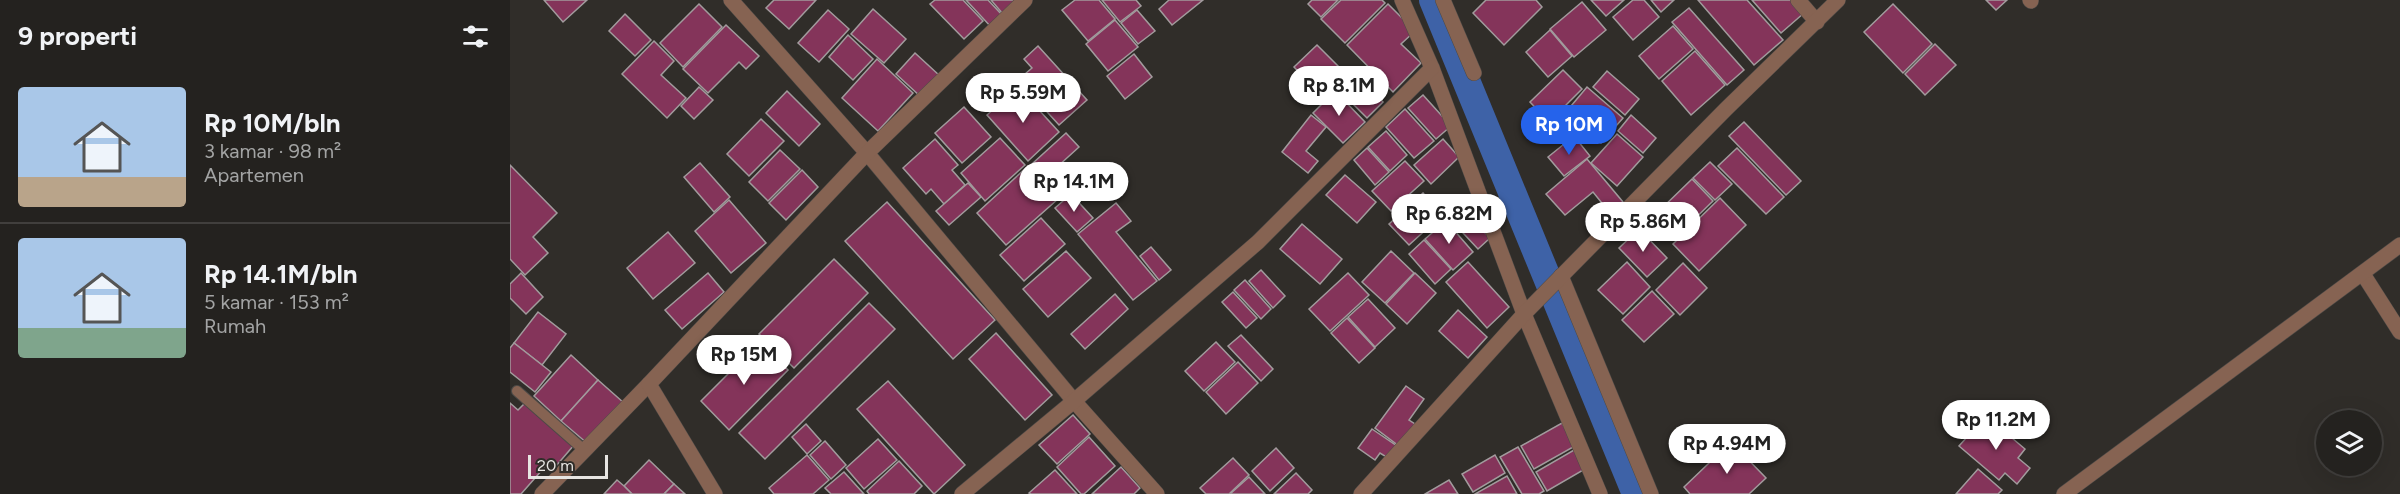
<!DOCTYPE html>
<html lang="id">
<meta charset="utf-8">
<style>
:root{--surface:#24221f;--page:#2c2a28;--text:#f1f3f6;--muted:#a3a4a4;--line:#413f3d;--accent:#2563eb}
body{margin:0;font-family:Figtree,sans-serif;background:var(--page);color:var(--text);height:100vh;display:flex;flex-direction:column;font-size:22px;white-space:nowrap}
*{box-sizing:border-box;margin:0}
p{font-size:20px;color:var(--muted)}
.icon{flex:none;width:33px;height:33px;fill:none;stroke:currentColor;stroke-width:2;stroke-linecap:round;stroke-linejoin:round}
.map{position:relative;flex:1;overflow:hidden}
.side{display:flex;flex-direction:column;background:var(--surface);width:510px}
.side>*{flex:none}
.controls{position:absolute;left:1806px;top:410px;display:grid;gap:12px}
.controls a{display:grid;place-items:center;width:66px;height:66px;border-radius:50%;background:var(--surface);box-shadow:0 6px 24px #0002,0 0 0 2px var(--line);font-size:30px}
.scale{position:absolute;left:18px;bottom:15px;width:80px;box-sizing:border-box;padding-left:6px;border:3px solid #e7e5e2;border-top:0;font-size:16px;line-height:21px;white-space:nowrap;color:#e7e5e2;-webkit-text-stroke:4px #302d29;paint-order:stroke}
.price{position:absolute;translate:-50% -51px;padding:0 14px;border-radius:21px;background:#fff;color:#222;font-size:20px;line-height:39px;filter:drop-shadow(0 2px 3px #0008)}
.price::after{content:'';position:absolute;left:50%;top:36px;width:18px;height:14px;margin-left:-9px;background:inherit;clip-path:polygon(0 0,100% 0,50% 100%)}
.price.current{background:var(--accent);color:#fff}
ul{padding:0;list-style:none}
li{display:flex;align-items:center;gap:18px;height:150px;padding:0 18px}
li+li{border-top:2px solid var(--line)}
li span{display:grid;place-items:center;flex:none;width:168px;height:120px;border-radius:6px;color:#555}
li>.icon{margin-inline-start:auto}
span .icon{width:72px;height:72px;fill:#fffc;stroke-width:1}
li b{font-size:26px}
h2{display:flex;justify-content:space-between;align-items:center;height:72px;padding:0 18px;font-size:26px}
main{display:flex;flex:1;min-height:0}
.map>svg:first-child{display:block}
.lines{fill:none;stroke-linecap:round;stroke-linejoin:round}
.canal{stroke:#3e62a7;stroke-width:28}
.building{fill:#84345a;stroke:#a29b9d;stroke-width:1.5}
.service-casing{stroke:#4d4a47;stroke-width:12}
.minor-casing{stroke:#4d4a47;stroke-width:16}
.service{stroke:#866352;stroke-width:10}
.minor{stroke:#866352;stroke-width:15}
</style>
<main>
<section class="side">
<h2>9 properti<svg class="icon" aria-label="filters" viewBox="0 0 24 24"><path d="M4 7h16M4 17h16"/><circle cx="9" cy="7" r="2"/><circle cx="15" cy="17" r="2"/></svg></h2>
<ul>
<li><span style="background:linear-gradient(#a9c7e8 75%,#b9a48a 0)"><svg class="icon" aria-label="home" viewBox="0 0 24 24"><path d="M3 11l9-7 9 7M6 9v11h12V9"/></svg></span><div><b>Rp 10M/bln</b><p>3 kamar · 98 m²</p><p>Apartemen</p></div></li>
<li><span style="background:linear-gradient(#a9c7e8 75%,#7fa58c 0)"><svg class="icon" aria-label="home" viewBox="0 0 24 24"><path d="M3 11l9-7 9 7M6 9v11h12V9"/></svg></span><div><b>Rp 14.1M/bln</b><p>5 kamar · 153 m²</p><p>Rumah</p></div></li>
</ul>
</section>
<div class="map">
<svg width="1890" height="494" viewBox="0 0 1890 494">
<rect width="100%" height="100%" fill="#302d29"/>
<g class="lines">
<path class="canal" d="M923,0l203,494"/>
</g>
<g class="building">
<path d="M34,0h43l-24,22z"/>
<path d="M264,0h42l-27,29 -23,-21z"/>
<path d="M425,0h28l20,21 -19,18 -34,-35z"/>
<path d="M456,0h22l16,17 -12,11z"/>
<path d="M481,0h27l-15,14z"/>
<path d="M565,0h24l16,19 -27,22 -26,-31z"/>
<path d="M592,0h34l5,6 -21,16z"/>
<path d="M659,0h34l-31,25 -13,-16z"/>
<path d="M802,0h26l-17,17 -13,-13z"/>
<path d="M831,0h41l3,3 -40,40 -24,-24z"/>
<path d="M976,0h50l6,7 -38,38 -31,-32z"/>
<path d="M1081,0h33l-18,16z"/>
<path d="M1123,0h11l15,17 -26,23 -20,-23z"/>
<path d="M1141,0h23l-13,12z"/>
<path d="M1188,0h49l36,40 -29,25z"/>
<path d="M1242,0h41l11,13 -23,20z"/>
<path d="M1476,0h21l-11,10z"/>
<path d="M1072,2l24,28 -32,27 -24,-28z"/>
<path d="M189,4l23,23 -39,40 -23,-24z"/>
<path d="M878,4l27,27 -14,13 20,19 -28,29 -46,-47z"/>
<path d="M1383,4l39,40 -29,29 -39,-41z"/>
<path d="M1179,8l55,62 -17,15 -55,-63z"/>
<path d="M363,9l33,30 -22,24 -33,-29z"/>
<path d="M318,10l21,19 -30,33 -21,-19z"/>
<path d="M627,10l18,21 -17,13 -17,-21z"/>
<path d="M115,14l26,26 -16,16 -26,-25z"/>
<path d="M605,20l23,27 -30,24 -22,-27z"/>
<path d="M216,25l33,31 -13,13 -7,-7 -31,31 -25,-24z"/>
<path d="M1163,26l20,23 -34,30 -20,-23z"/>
<path d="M1040,30l22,26 -24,21 -22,-25z"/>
<path d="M338,35l25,24 -20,21 -24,-23z"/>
<path d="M144,41l20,20 -13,14 25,23 -19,20 -45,-44z"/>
<path d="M1425,44l21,21 -31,30 -20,-21z"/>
<path d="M807,45l29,29 -23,23 -29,-30z"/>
<path d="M528,46l49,54 -28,25 -41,-45 14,-12 -8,-9z"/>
<path d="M1185,51l30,34 -34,30 -29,-34z"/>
<path d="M405,53l25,23 -19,21 -25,-23z"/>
<path d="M624,54l18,23 -27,22 -18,-23z"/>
<path d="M367,59l36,34 -35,38 -36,-33z"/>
<path d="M1053,70l19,19 -33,33 -19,-20z"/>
<path d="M1097,71l32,28 -14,16 -32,-28z"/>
<path d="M844,72l29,30 -16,16 -30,-30z"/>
<path d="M189,87l14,13 -19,19 -13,-13z"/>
<path d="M508,87l41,45 -31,29 -41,-46z"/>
<path d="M1077,87l36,31 -22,25 -35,-31z"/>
<path d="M277,91l33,33 -21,22 -33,-33z"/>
<path d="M825,91l30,31 -22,21 -30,-30z"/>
<path d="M913,95l28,31 -15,13 -28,-31z"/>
<path d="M454,107l27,30 -29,26 -27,-30z"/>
<path d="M895,109l29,32 -20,17 -28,-31z"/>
<path d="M801,115l15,12 -20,24 12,10 -10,12 -26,-21z"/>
<path d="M1121,115l25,23 -13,15 -25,-22z"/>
<path d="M251,119l23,22 -35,35 -22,-22z"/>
<path d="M1234,122l57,59 -15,14 -57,-59z"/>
<path d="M876,131l21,24 -17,16 -22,-24z"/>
<path d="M556,133l13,14 -33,30 -13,-14z"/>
<path d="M1107,134l26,23 -26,29 -26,-23z"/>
<path d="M1064,136l16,20 -26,20 -16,-19z"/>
<path d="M490,138l25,27 -40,36 -24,-28z"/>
<path d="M425,139l23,26 -6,5 13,15 -21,19 -13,-15 -5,5 -23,-26z"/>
<path d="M933,139l16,18 -28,27 -17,-19z"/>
<path d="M857,148l22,24 -14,13 -21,-25z"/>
<path d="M1227,148l47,49 -18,17 -48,-48z"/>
<path d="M270,150l20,19 -32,32 -19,-19z"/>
<path d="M1077,159l36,43 -13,11 -17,-21 -28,23 -19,-21z"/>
<path d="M895,161l19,20 -33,30 -19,-20z"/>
<path d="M1200,162l22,22 -17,16 -22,-22z"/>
<path d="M190,163l30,34 -16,15 -30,-35z"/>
<path d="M0,165l47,48 -24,24 15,16 -23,22 -15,-16z"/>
<path d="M518,166l30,33 -52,46 -29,-32z"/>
<path d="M292,170l16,17 -32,33 -17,-17z"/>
<path d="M835,175l31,27 -19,21 -31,-28z"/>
<path d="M1182,179l21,22 -35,34 -21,-22z"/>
<path d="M458,183l13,14 -32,28 -13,-14z"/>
<path d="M913,193l19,22 -33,30 -20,-21z"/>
<path d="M561,194l22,24 -16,14 -22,-24z"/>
<path d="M1210,198l26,27 -47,46 -26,-27z"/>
<path d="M219,200l37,43 -35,30 -36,-42z"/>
<path d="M377,202l108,118 -42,39 -108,-118z"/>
<path d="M606,203l15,18 -15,11 41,49 -24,19 -55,-66z"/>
<path d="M952,208l28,30 -12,11 -28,-30z"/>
<path d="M531,218l24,26 -41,37 -24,-26z"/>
<path d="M936,221l27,31 -20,18 -28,-31z"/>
<path d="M792,224l40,35 -22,25 -40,-35z"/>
<path d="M1129,229l28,29 -20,19 -28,-29z"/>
<path d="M158,232l27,31 -42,36 -26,-31z"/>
<path d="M914,240l27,29 -16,15 -26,-30z"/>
<path d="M641,247l20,23 -12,10 -19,-24z"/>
<path d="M556,251l25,27 -43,39 -25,-28z"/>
<path d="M881,251l23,22 -29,30 -23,-21z"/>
<path d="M324,259l34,34 -74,75 -35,-34z"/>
<path d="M958,262l41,45 -22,21 -41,-46z"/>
<path d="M1117,262l23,25 -27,27 -25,-24z"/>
<path d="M1173,263l24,25 -27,27 -24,-25z"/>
<path d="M751,270l24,26 -12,12 -24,-27z"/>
<path d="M11,273l22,24 -17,17 -16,-16v-14z"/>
<path d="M198,273l16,19 -42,37 -17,-19z"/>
<path d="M838,273l21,22 -39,36 -21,-22z"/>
<path d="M905,273l21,20 -29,31 -21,-20z"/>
<path d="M735,280l26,29 -10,10 -27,-29z"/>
<path d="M1142,291l22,23 -30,28 -22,-22z"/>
<path d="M723,292l24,26 -11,10 -24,-26z"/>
<path d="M605,294l13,15 -43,40 -14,-15z"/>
<path d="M858,299l27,29 -20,19 -27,-30z"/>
<path d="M359,303l26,26 -130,130 -26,-26z"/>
<path d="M948,310l29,27 -19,21 -29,-27z"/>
<path d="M28,312l28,22 -24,31 -28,-22z"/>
<path d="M837,318l28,30 -16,15 -28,-30z"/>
<path d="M486,333l56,62 -27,25 -56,-61z"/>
<path d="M731,335l32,34 -12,12 -33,-35z"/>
<path d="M250,342l28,28 -59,60 -28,-29z"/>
<path d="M706,342l19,20 -31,29 -19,-20z"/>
<path d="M4,343l37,29 -16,20 -25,-20v-24z"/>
<path d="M61,355l27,25 -37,41 -27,-25z"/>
<path d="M728,362l20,21 -32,31 -20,-22z"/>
<path d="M88,380l26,23 -36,41 -27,-23z"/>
<path d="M378,381l77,84 -31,29 -77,-85z"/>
<path d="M896,386l18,13 -15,21 6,4 -16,22 -24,-18z"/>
<path d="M0,403l8,7 7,-7 49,42 -18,21 -6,-5 -29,33h-11z"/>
<path d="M563,415l17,19 -33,30 -18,-19z"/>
<path d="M1476,416l39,33 -7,9 12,10 -13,16 -12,-11 -6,7 -40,-34z"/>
<path d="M1052,423l13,23 -41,23 -13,-23z"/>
<path d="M296,424l15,17 -14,13 -15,-17z"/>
<path d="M862,429l25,17 -9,12 -8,-5 -5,7 -17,-12z"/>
<path d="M579,437l26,29 -31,28h-3l-24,-27z"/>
<path d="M368,439l19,21 -33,29 -18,-21z"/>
<path d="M315,441l21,24 -15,14 -21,-24z"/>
<path d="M1221,442l35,36 -17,16h-59l-6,-7z"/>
<path d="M1008,447l26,44 -5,3h-17l-22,-37z"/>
<path d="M766,448l18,20 -24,23 -18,-20z"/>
<path d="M1064,450l11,19 -38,22 -11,-19z"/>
<path d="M297,455l22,25 -16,14h-39l-5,-6z"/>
<path d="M985,455l10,18 -32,19 -11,-18z"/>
<path d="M723,458l16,17 -20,19h-23l-6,-6z"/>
<path d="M139,460l25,24 -10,10h-32l-8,-8z"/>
<path d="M389,461l23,25 -8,8h-45l-2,-3z"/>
<path d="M611,467l19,21 -6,6h-42z"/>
<path d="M1468,469l24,21 -4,4h-42z"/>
<path d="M545,470l22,24h-46l-2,-1z"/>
<path d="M334,472l20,22h-33l-6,-6z"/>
<path d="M786,473l16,17 -4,4h-34z"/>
<path d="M997,476l10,18h-42z"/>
<path d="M739,477l16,17h-35z"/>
<path d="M107,480l7,6 8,8h-28z"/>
<path d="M939,480l9,14h-33z"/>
<path d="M164,484l11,10h-21z"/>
</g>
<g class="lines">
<g class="service-casing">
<path id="service" d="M7,391l67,59"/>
</g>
<g class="minor-casing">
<g id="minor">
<path d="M221,0l136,153 207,248 83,93"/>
<path d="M892,0l30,68 92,246 76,180"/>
<path d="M933,0l31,73"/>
<path d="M1288,0l19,22"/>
<path d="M1520,0l1,1"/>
<path d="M1853,274l37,58"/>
<path d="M1051,276l90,218"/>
<path d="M32,494l107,-110"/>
<path d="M205,494l-66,-110 218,-231 158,-153"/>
<path d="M452,494l112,-93 184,-159 174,-174"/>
<path d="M851,494l163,-180 202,-205 112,-109"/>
<path d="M1554,494l336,-249"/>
</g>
</g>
<use href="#service" class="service"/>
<use href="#minor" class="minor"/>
</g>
</svg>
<div class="controls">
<a><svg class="icon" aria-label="layers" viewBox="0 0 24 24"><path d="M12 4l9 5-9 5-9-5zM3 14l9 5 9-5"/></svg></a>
</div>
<div class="scale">20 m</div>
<b class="price" style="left:829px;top:117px">Rp 8.1M</b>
<b class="price" style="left:513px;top:124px">Rp 5.59M</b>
<b class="price current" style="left:1059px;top:156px">Rp 10M</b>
<b class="price" style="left:564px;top:213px">Rp 14.1M</b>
<b class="price" style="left:939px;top:245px">Rp 6.82M</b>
<b class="price" style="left:1133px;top:253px">Rp 5.86M</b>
<b class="price" style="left:234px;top:386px">Rp 15M</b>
<b class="price" style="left:1486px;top:451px">Rp 11.2M</b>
<b class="price" style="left:1217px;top:475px">Rp 4.94M</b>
</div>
</main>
